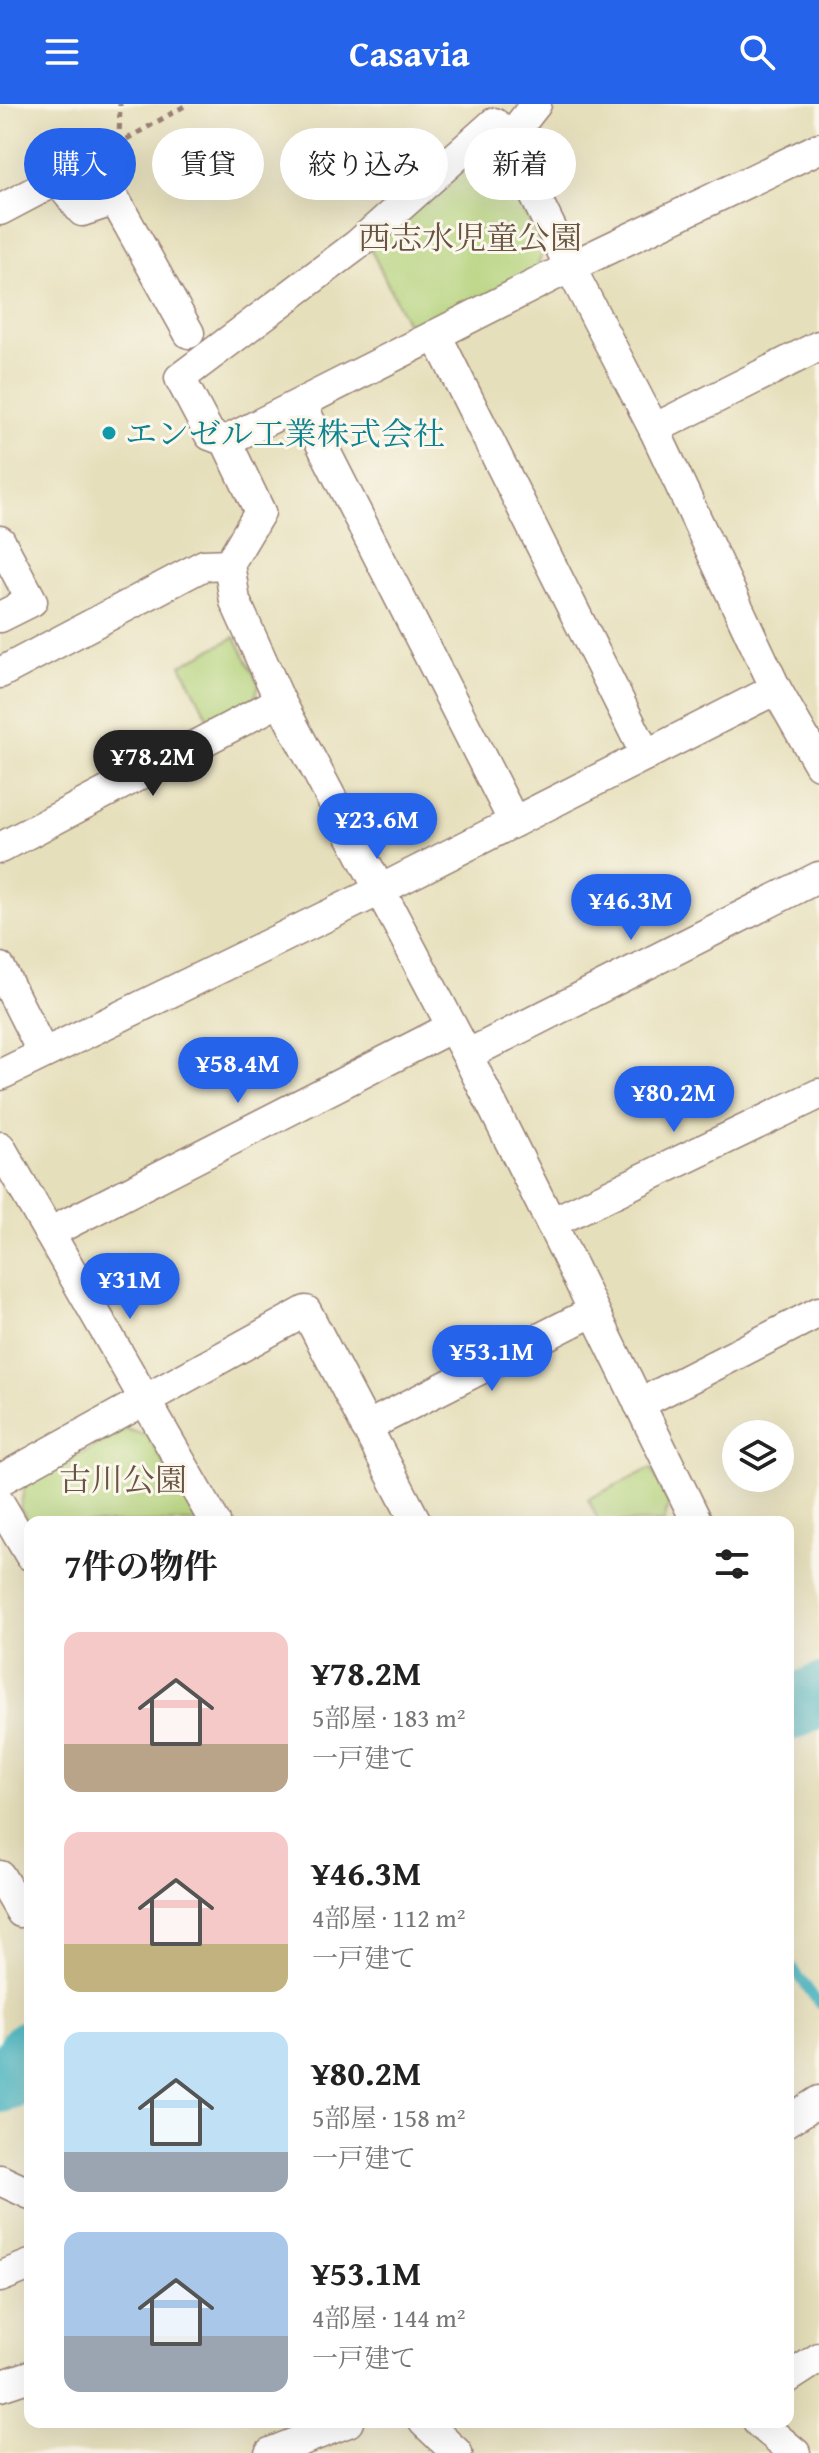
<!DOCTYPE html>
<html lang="ja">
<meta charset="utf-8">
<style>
:root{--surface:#fff;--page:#f6f6f6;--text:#222;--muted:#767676;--accent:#2563eb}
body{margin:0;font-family:"Gentium Book Plus","Noto Serif JP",serif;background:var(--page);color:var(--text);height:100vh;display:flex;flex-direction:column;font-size:30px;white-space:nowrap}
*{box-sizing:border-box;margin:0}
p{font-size:26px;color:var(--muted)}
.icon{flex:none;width:44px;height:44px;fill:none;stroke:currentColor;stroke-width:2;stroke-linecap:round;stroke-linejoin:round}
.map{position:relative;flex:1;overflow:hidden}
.side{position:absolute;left:24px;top:1412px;width:770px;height:912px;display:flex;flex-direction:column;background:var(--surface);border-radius:16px;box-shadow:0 8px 32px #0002}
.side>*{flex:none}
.top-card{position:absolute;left:24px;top:24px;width:772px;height:72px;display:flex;gap:16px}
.fabs{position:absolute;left:722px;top:1316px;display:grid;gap:16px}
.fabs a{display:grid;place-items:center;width:72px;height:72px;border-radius:50%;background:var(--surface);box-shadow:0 8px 32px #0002;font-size:40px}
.price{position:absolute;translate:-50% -68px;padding:0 18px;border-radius:28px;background:var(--accent);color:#fff;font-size:26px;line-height:52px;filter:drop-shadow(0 2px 4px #0008)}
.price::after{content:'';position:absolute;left:50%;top:48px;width:24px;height:18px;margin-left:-12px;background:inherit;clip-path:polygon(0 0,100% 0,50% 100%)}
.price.on{background:#222;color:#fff}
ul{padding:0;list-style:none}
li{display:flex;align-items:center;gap:24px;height:200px;padding:0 40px}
li span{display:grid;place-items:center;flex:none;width:224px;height:160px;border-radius:16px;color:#555}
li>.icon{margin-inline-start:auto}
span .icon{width:96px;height:96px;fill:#fffc;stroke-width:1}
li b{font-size:34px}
h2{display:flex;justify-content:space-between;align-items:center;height:96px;padding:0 40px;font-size:34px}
.tag{padding:0 28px;border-radius:36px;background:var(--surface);box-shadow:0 8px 32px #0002;font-size:28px;line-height:72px}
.tag.on{background:var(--accent);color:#fff}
header{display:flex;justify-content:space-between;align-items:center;height:104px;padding:0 40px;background:var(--accent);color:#fff;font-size:36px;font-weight:800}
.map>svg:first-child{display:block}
.green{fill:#b2d179;stroke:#7e7852;stroke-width:2}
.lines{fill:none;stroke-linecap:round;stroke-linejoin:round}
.stream{stroke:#47b5c1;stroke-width:10}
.river{stroke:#47b5c1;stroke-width:62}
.street-casing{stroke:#987f73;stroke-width:33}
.path{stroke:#987f73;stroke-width:5;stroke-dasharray:6 6;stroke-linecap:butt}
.street{stroke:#fff;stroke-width:30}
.culture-dot{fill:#0f9aa8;stroke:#fbf7ec;stroke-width:3}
.labels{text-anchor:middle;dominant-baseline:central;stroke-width:6;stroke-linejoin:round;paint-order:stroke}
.park-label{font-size:32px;fill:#695442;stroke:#fbf7ec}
.culture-label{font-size:32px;fill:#0d838f;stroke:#fbf7ec;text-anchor:start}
</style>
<header><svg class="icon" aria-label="menu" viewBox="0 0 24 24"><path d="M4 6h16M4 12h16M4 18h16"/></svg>Casavia<svg class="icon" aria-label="search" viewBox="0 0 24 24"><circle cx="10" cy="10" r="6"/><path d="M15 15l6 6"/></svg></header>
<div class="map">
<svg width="819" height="2349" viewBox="0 0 819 2349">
<rect width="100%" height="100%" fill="#fbf7ec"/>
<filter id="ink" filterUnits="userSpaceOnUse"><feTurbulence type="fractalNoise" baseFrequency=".0125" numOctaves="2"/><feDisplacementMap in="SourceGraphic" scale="16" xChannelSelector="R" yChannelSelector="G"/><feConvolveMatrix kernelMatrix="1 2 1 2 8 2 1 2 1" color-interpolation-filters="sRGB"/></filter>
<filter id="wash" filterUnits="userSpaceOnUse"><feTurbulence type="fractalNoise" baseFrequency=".006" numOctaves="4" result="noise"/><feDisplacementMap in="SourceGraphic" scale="32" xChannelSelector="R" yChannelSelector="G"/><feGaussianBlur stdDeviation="1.8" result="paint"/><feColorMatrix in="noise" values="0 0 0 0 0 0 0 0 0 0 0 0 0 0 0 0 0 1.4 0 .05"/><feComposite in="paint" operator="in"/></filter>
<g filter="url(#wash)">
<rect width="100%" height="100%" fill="#e6dfbb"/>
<g class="green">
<path d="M487,35l57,109 -9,25 -123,61 -42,-86z"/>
<path d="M235,533l24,47 -4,14 -45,24 -29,-57z"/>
<path d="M126,1325l22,7 50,86 -168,2 -10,-17 5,-21z"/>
<path d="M651,1364l18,36 -5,18h-65l-11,-23z"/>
</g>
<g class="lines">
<path class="stream" d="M788,1857l31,43"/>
<g class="river">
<path d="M788,1606l31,-15"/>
<path d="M0,1978l10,-3 20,-29"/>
</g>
</g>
</g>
<g filter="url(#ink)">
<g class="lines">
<g class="street-casing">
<g id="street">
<path d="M536,0l-25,32 6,23 53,108 84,162 122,260 43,75"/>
<path d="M511,32l-17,-13 -137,122 -177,133 30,57 16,6 34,71 -31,52 6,37 45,100 187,354 84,168 146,299"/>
<path d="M0,106l57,-30 25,31 33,-11 74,133"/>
<path d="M436,231l210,420"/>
<path d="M301,300l213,418"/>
<path d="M654,325l165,-83"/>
<path d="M226,337l344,-174 249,-119"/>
<path d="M0,437l32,60 -32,16"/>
<path d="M0,569l204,-108 25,-1"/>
<path d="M0,744l280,-147"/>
<path d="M0,864l43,85"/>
<path d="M467,951l352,-178"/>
<path d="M0,971l378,-184 398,-202"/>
<path d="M0,1043l215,375"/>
<path d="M551,1119l268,-129"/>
<path d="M49,1129l403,-206"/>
<path d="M639,1300l180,-92"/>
<path d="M366,1323l228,-116"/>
<path d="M0,1376l306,-169 110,211"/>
<path d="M0,1400l30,51"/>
<path d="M0,1772l21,36"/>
<path d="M788,2017l31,-20"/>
<path d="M0,2076l30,14"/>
<path d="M0,2173l30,-12"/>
<path d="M788,2274l31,-20"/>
<path d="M0,2282l30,-10"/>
<path d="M424,2318l33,31"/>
<path d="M758,2318l37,31"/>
<path d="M270,2349l78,-31"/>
</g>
</g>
<g class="path">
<path d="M119,38l1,-38"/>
<path d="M85,59l103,-59"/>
</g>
<use href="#street" class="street"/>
</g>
</g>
<circle class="culture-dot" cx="109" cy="329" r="8"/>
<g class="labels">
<g class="park-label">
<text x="470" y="133">西志水児童公園</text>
<text x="123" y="1375">古川公園</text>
</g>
<g class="culture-label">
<text x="125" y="329">エンゼル工業株式会社</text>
</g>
</g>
</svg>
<div class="fabs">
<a><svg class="icon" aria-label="layers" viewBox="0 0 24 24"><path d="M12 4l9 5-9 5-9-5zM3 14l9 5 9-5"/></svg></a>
</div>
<b class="price on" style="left:153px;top:694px">¥78.2M</b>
<b class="price" style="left:377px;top:757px">¥23.6M</b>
<b class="price" style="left:631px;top:838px">¥46.3M</b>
<b class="price" style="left:238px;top:1001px">¥58.4M</b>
<b class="price" style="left:674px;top:1030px">¥80.2M</b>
<b class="price" style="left:130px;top:1217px">¥31M</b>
<b class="price" style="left:492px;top:1289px">¥53.1M</b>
<div class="top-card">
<a class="tag on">購入</a>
<a class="tag">賃貸</a>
<a class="tag">絞り込み</a>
<a class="tag">新着</a>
</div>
<section class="side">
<h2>7件の物件<svg class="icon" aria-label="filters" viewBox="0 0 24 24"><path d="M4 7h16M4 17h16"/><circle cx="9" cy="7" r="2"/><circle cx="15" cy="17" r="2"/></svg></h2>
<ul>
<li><span style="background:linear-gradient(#f6c9c9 70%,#b9a48a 0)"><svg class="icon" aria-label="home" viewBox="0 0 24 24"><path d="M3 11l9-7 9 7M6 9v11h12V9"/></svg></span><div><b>¥78.2M</b><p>5部屋 · 183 m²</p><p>一戸建て</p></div></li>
<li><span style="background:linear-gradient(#f6c9c9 70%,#c2b280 0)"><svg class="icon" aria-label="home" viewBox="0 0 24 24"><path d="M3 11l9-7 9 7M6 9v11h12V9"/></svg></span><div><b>¥46.3M</b><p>4部屋 · 112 m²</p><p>一戸建て</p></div></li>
<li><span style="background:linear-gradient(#bfe0f5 75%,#9aa5b1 0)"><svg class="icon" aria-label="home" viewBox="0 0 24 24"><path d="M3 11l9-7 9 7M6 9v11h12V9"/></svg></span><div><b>¥80.2M</b><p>5部屋 · 158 m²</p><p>一戸建て</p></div></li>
<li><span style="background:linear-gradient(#a9c7e8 65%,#9aa5b1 0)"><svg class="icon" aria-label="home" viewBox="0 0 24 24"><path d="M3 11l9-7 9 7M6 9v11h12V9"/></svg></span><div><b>¥53.1M</b><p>4部屋 · 144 m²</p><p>一戸建て</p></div></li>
</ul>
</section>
</div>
